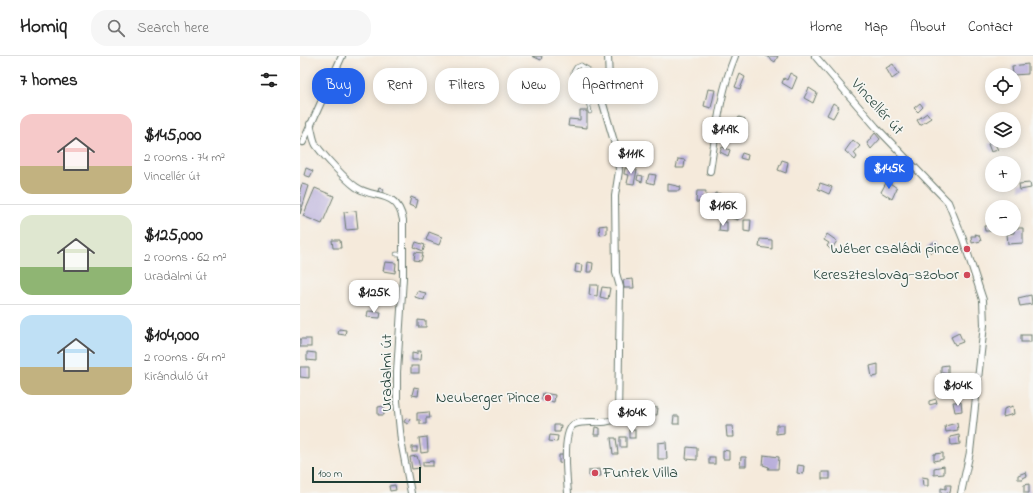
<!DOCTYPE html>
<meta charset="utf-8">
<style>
:root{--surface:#fff;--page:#f6f6f6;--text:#222;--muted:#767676;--line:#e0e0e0;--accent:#2563eb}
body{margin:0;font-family:"Indie Flower",sans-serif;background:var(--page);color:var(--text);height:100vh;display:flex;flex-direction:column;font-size:15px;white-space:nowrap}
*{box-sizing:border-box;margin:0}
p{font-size:13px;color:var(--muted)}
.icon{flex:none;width:22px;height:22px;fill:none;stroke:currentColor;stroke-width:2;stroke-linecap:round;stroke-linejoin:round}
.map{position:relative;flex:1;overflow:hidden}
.drawer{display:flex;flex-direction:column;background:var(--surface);width:300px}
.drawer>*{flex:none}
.guide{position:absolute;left:12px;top:12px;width:380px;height:36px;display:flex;gap:8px}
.fabs{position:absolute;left:685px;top:12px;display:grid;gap:8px}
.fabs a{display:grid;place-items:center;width:36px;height:36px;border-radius:50%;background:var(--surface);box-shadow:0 2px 10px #0003;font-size:20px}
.scale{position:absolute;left:12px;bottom:10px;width:109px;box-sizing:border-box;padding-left:4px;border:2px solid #1f3d34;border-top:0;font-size:11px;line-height:14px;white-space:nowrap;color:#1f3d34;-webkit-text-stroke:3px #f6f6f2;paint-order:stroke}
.price{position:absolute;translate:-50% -34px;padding:0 9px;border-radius:8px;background:#fff;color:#222;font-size:13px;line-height:26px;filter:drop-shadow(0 1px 2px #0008)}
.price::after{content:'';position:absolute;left:50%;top:24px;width:12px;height:9px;margin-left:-6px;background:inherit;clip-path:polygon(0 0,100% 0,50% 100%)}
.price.selected{background:var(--accent);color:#fff}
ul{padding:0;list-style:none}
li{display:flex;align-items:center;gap:12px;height:100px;padding:0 20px}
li+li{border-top:1px solid var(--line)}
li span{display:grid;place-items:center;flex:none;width:112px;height:80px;border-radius:12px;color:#555}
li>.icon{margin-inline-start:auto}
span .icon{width:48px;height:48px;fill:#fffc;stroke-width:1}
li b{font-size:17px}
h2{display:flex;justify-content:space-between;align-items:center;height:48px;padding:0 20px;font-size:17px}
.chip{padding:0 14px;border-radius:16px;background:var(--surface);box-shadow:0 2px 10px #0003;font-size:14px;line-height:36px}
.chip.selected{background:var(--accent);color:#fff}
header{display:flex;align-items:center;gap:24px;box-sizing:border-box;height:56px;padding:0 20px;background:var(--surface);border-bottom:1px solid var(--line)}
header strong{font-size:19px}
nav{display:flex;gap:22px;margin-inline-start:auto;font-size:14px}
.search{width:280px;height:36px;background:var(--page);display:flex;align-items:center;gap:10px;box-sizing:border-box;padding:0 14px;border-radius:16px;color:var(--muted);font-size:15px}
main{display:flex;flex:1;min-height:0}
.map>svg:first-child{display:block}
.building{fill:#b9afdb}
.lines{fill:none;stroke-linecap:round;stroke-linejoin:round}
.lane-casing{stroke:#6a7a6e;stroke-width:4.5}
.street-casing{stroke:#6a7a6e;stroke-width:8}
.lane{stroke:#fff;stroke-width:3}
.street{stroke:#fff;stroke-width:6}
.poi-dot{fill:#d1495b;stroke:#f6f6f2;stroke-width:1.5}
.labels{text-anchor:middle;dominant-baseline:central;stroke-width:3.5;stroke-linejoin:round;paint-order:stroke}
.street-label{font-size:16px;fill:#1f3d34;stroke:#f6f6f2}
.poi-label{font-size:16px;fill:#1f3d34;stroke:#f6f6f2;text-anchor:end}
</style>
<header>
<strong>Homiq</strong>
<div class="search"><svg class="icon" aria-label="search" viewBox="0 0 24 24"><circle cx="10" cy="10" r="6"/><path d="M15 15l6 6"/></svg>Search here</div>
<nav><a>Home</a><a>Map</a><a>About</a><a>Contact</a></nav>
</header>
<main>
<section class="drawer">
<h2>7 homes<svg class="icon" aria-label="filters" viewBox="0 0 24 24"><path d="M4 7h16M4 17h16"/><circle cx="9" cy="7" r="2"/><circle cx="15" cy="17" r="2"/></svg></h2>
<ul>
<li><span style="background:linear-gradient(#f6c9c9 65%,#c2b280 0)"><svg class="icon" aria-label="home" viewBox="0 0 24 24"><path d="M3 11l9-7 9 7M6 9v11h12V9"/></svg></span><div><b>$145,000</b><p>2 rooms · 74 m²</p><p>Vincellér út</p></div></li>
<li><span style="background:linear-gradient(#dfe7d0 65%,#8fb573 0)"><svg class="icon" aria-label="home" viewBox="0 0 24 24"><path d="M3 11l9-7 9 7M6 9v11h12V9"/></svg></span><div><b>$125,000</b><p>2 rooms · 62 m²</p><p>Uradalmi út</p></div></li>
<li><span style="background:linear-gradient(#bfe0f5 65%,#c2b280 0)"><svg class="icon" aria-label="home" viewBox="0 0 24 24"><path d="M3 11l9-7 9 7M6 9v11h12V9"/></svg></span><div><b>$104,000</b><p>2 rooms · 64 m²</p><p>Kiránduló út</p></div></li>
</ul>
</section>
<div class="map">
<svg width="733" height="437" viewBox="0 0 733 437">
<rect width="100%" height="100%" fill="#f6f6f2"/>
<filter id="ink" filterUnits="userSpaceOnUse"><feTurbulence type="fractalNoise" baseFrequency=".025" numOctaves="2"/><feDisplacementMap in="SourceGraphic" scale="8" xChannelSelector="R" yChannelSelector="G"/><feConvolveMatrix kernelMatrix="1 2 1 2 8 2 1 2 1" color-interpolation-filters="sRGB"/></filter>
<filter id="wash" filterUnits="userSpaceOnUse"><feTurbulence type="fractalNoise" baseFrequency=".012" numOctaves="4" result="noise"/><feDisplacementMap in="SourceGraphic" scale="16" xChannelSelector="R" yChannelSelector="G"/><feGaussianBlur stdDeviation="0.9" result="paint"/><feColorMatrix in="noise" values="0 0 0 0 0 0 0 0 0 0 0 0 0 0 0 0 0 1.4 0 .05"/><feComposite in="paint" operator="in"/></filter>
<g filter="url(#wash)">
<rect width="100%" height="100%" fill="#f5eadb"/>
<g id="blocks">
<g class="building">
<path d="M232,0h10l-1,4z"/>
<path d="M466,0h12l-3,6z"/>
<path d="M593,8l6,10 -7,5 -6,-11z"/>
<path d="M728,8v10l-15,1 -1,-9z"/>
<path d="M490,17l7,4 -5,12 -10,-6 2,-5 3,2z"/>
<path d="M440,18l5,3 -5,12 -5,-2z"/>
<path d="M509,32l8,5 -4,10 -9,-5z"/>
<path d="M408,33l7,1 -4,18 -7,-2z"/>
<path d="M46,36l8,2 -2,6 -8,-2z"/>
<rect x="292" y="41" width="5" height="6"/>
<path d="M533,47l6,4 -6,11 -6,-3z"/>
<path d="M620,47l3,4 -5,5 -4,-4z"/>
<path d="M280,55h7v17l-19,-2 1,-7 11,1z"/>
<path d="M627,57l4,5 -11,7 -3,-5z"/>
<path d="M439,61l6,2 -3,10 -7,-4z"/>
<path d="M575,77l5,6 -9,10 -4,-6z"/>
<path d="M553,84l7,6 -6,7 3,4 -2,3 -10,-9z"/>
<path d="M694,86l4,8 -7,2 -3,-8z"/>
<path d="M422,91l8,3 -2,6 -8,-4z"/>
<path d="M442,97l6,2 -1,5 -7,-2z"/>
<path d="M378,103l7,1 -1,8h-8z"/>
<path d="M482,104l6,2 -2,11 -8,-3z"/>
<path d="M6,112l7,3 -3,6 -6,-2z"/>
<path d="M325,112l12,2 -3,14 -7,-1 2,-8 -5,-1z"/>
<path d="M349,118l7,1 -2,9 -7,-2z"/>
<path d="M338,119l5,1 -1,6 -5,-2z"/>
<path d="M587,125l10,7 -5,11 -11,-7z"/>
<path d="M520,127l12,4 -3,7 -11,-5z"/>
<path d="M730,127l1,5 -11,2 -1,-6z"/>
<path d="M2,128l7,2 -9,28v-24z"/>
<path d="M368,128l13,3 -2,4h-11z"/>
<path d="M15,132l19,8 -12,28 -19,-8z"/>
<path d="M79,132l5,2 -2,3 -4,-2z"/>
<path d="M397,135h9l-1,12 -9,-1z"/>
<path d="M415,137l6,1v9h-7z"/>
<path d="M111,141l7,3 -2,8 -7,-3z"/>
<path d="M432,151l6,1v12l-7,-2z"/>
<rect x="714" y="153" width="4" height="14"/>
<path d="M56,155l2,18 -12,1 -2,-18z"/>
<path d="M444,164h7l-1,12 -6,-1z"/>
<path d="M420,166h7v10l-8,-1z"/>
<path d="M307,169v9l-7,1 -1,-9z"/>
<path d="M690,169l1,6h-6l-1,-5z"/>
<path d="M714,172h9v15l-15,1 -1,-10 7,-1z"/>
<path d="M129,176l13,5 -3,8 -13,-5z"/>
<path d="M527,178l10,7 -6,9 -4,-4 2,-3 -5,-3z"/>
<path d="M675,178l4,1 2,6 -9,2 -1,-7h5z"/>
<path d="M460,183l12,1v9l-13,-2z"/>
<path d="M32,184h8l1,8h-8z"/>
<path d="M116,186l9,3 -2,6 -9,-4z"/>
<path d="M634,186l3,7 -6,4 -4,-6z"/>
<path d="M115,196l8,1 -2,8 -7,-1z"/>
<path d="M85,206l11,1 -1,10 -12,-2z"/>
<path d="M288,206l5,1 -1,9h-5z"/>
<path d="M276,208l6,1 -1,8 -6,-1z"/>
<path d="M333,223l1,9h-10l-1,-8z"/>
<path d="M290,229h8l-1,11 -8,-1z"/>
<path d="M302,231l8,1 -2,11 -8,-2z"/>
<path d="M117,235l9,2 -2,7 -9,-3z"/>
<path d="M731,239l1,9 -12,2 -2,-8z"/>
<path d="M68,255l13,1 -1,6 -13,-1z"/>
<path d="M118,264l8,1v6h-8z"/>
<path d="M39,273l7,1 -1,5 -7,-1z"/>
<path d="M659,277l4,9 -8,3 -4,-8z"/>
<rect x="721" y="279" width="10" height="7"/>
<rect x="0" y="283" width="11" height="8"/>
<path d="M117,295h4l-1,9h-8v-7l5,1z"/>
<path d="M7,296l9,1v8l-9,-1z"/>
<path d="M578,308v12l-6,1 -2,-11z"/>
<path d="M648,309v9l-7,-1v-7z"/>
<rect x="111" y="310" width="8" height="7"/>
<path d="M0,311h9v11l-9,-1z"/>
<path d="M114,331l5,1 -1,8 -6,-1z"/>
<path d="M243,337l12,2 -1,7 -12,-2z"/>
<path d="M636,343l1,4 -8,2v-4z"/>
<path d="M653,346h8l1,9 -7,1z"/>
<path d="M84,350v9h-6v-8z"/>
<path d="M713,350l1,8 -11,3 1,-8z"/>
<path d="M332,351l8,1 -1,9 -8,-1z"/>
<path d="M345,351l13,1 -1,7 -12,-1z"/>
<path d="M129,356l1,6h-4v6h-6v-4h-3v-7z"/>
<path d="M374,360h5v8h-6z"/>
<path d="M106,362l4,1 -2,5 -4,-2z"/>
<path d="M657,367l1,7 -12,2 -1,-6z"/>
<path d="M254,369h7l-1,7h-6z"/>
<path d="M476,369h8v8l-8,1z"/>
<path d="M426,370h7l1,11h-7z"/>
<path d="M295,371l5,1v7h-6z"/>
<rect x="329" y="374" width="6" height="8"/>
<path d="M250,379l8,1 -1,6 -8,-1z"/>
<path d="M659,379l1,9 -9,1 -1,-8z"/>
<path d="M127,381l1,15 -7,1 -2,-15z"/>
<rect x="320" y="381" width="6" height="10"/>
<path d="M311,382h5l2,16h-5z"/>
<path d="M366,386l1,17h-9v-16z"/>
<rect x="112" y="391" width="5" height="5"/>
<path d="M387,391l10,1v12l-11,-1z"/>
<path d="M423,394l6,1v8h-6z"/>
<path d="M643,397v6l-9,2v-7z"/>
<path d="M259,399h6v9l-6,-1z"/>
<path d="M464,399l15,2 -1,12h-10l1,-2 -6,-2z"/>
<path d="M117,400l3,12 -8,1 -2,-12z"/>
<rect x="409" y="401" width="6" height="7"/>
<path d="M441,401h5v9h-6z"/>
<path d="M133,405v5h-10v-4z"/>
<path d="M498,409l6,1 -1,8 -6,-1z"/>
<path d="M644,410v8l-10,1v-7z"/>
<path d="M300,413l1,7h-12v-6z"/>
<rect x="522" y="416" width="8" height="7"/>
<path d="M726,416l1,4 -4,2v1h-5v-4z"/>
<path d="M622,421l6,1v8h-5z"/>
<path d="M729,428v9h-5v-8z"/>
<path d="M95,429l1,5 -6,1 -1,-5z"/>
<path d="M646,429h5l-1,8h-9v-5l5,1z"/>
</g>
</g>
</g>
<g filter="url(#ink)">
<use href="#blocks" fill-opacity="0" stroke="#6a7a6e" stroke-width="1"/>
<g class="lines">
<g class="lane-casing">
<g id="lane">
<path d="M281,9l9,47"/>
<path d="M273,29v-13l3,-5 5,-2 7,4 7,15 14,-3"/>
<path d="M96,198h7"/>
</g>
</g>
<g class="street-casing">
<g id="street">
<path d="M515,0l61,71 72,75 15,37 20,61 1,25 -14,127 -9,41"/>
<path d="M10,68c2,6 3,16 6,21 7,10 30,35 40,42 19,13 41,2 47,33v58l-6,94v29l4,40 10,52"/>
<path d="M3,86l39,-86"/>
<path d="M410,115c6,-38 10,-79 25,-115"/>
<path d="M268,437c-1,-13 -7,-64 7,-69 13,-5 28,2 43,-6l2,-131 -4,-14 -1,-77 4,-25 -1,-16 -17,-58 8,-16 -1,-25"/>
</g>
</g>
<use href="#lane" class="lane"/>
<use href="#street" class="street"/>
</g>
</g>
<g class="poi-dot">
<circle cx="667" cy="193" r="4"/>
<circle cx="667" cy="219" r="4"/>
<circle cx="248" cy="342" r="4"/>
<circle cx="295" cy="417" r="4"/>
</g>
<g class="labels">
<g class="street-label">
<text transform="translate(577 51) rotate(48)">Vincellér út</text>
<text transform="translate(87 317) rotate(-90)">Uradalmi út</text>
</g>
<g class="poi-label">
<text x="659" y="193">Wéber családi pince</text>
<text x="659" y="219">Kereszteslovag-szobor</text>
<text x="240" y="342">Neuberger Pince</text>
<text x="303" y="417" text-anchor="start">Funtek Villa</text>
</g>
</g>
</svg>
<div class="fabs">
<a><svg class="icon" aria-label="locate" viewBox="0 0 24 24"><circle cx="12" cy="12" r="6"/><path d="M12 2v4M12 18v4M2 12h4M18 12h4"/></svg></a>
<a><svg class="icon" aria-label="layers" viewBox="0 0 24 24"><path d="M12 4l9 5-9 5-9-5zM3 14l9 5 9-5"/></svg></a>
<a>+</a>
<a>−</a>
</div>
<div class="scale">100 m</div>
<b class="price" style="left:425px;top:95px">$149K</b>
<b class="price" style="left:331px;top:119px">$111K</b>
<b class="price selected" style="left:589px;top:134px">$145K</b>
<b class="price" style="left:423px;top:171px">$116K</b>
<b class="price" style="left:74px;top:258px">$125K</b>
<b class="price" style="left:658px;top:351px">$104K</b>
<b class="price" style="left:332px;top:378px">$104K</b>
<div class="guide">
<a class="chip selected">Buy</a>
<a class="chip">Rent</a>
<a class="chip">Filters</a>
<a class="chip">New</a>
<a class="chip">Apartment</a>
</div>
</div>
</main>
